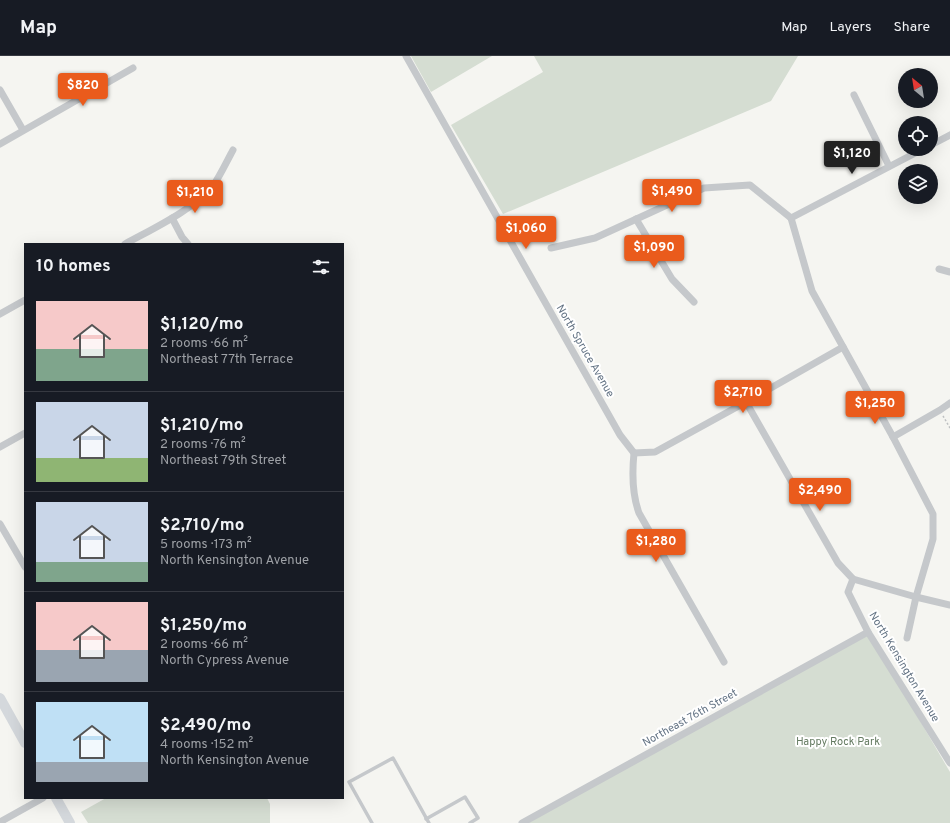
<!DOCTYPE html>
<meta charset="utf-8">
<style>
:root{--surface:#171b24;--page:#20242c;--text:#f1f3f6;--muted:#9ea1a6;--line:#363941;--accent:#ea5b1c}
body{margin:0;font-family:Overpass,sans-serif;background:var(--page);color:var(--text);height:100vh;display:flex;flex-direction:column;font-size:15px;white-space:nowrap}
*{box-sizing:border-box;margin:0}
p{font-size:13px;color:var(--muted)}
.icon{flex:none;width:22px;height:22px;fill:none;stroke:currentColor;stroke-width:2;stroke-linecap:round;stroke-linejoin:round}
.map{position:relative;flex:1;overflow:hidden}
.sheet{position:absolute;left:24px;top:187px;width:320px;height:556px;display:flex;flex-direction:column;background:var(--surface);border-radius:0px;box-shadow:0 4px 16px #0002}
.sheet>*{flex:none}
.needle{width:26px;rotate:330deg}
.fabs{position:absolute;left:898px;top:12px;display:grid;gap:8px}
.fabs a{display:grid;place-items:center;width:40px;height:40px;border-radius:50%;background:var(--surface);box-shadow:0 4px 16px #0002;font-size:20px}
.price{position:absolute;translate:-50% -34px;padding:0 9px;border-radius:4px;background:var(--accent);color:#fff;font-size:13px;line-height:26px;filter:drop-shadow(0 1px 2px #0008)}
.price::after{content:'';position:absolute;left:50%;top:24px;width:12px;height:9px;margin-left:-6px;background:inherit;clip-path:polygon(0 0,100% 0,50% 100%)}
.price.current{background:#222;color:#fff}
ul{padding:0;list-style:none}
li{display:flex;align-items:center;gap:12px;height:100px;padding:0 12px}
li+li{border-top:1px solid var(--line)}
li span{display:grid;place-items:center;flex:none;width:112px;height:80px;border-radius:0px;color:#555}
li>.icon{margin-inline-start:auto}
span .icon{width:48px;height:48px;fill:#fffc;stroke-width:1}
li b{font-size:17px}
h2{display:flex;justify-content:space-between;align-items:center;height:48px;padding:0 12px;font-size:17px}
header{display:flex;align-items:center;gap:24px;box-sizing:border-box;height:56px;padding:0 20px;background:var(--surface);border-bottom:1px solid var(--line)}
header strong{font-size:19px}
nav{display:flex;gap:22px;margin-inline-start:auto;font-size:14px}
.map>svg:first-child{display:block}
.green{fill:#d5ddd2}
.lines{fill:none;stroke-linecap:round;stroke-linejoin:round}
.path{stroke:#bec0c2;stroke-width:1.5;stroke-dasharray:2 2;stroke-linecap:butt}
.lane{stroke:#c5c8cb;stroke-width:3.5}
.street{stroke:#c5c8cb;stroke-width:7}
.secondary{stroke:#d4d8dc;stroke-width:10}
.labels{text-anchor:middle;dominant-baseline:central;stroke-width:4;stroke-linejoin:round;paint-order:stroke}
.street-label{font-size:11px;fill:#637384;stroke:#fff}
.park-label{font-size:11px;fill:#657b62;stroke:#fff}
</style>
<header>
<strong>Map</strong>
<nav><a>Map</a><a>Layers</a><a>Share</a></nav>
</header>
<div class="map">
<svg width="950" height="767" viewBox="0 0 950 767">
<rect width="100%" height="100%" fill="#f5f5f1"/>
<g class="green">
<path d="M411,0h81l-61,36z"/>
<path d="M534,0h264l-27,45 -268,113 -52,-89 92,-53z"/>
<path d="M868,576l82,140v51h-422z"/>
<path d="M106,742h161l3,6v19h-182l-7,-11z"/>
</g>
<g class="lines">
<path class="path" d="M943,360l7,12"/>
<g class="lane">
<path d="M426,763l39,-22 13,21 -8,5"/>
<path d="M372,767l-23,-41 44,-24 36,65"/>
</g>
<g class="street">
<path d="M406,0l214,379 14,18c-2,20 -2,41 5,60l85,149"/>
<path d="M0,34l23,40"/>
<path d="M854,39l35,71"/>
<path d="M0,88l133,-76"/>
<path d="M931,89l19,-10"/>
<path d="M172,162l10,19 6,7"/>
<path d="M791,162l21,73 81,146 40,77v25l-17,58 -9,41"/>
<path d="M791,162l132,-69"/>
<path d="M636,163l36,60 22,23"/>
<path d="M125,188c27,-15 68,-34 88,-58 7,-10 14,-25 20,-36"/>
<path d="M551,192l44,-10 109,-50 46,-3 41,33"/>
<path d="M939,213l11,3"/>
<path d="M0,258l25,-14"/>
<path d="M746,346l92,161 15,16 63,18 34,8"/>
<path d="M893,381l47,-27 10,-7"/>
<path d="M0,391l25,-14"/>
<path d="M634,397l21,-1 91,-50 97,-55"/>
<path d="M0,468l25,43"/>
<path d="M853,523l-5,13 20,40 82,131"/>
<path d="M0,766l43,-24"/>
<path d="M522,767l346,-191"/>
</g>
<g class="secondary">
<path d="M0,642l25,45"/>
<path d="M56,742l14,25"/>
</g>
</g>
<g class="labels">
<g class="street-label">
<text transform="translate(585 295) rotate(60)">North Spruce Avenue</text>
<text transform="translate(904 611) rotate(59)">North Kensington Avenue</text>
<text transform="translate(690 662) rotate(-29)">Northeast 76th Street</text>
</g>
<g class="park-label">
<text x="838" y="686">Happy Rock Park</text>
</g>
</g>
</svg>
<div class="fabs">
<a><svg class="needle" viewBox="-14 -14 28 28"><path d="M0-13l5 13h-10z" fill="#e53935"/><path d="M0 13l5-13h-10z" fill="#9ea1a6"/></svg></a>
<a><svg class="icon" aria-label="locate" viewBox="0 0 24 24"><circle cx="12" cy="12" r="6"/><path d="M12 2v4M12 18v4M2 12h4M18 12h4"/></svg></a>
<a><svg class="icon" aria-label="layers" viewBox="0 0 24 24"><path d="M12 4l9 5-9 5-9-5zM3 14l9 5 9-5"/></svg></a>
</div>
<b class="price" style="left:83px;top:51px">$820</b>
<b class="price current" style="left:852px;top:119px">$1,120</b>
<b class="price" style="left:672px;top:157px">$1,490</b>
<b class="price" style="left:195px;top:158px">$1,210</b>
<b class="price" style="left:526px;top:194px">$1,060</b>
<b class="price" style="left:654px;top:213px">$1,090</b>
<b class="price" style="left:743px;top:358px">$2,710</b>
<b class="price" style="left:875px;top:369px">$1,250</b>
<b class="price" style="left:820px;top:456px">$2,490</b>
<b class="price" style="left:656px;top:507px">$1,280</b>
<section class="sheet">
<h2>10 homes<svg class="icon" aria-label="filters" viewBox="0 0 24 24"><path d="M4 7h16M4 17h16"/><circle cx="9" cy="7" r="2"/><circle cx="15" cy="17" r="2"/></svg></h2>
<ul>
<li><span style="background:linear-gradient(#f6c9c9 60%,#7fa58c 0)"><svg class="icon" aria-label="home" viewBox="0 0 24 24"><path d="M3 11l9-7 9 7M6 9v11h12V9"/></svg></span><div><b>$1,120/mo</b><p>2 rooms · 66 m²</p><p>Northeast 77th Terrace</p></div></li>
<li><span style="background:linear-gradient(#c9d6e8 70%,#8fb573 0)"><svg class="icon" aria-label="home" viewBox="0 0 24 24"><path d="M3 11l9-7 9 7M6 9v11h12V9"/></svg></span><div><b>$1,210/mo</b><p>2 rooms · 76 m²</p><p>Northeast 79th Street</p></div></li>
<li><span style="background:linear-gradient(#c9d6e8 75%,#7fa58c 0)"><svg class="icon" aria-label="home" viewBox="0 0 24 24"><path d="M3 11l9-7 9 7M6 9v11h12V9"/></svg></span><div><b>$2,710/mo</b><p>5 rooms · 173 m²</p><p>North Kensington Avenue</p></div></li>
<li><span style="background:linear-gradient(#f6c9c9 60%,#9aa5b1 0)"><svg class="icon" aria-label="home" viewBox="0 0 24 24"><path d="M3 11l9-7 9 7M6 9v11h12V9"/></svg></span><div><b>$1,250/mo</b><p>2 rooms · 66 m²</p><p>North Cypress Avenue</p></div></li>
<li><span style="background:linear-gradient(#bfe0f5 75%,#9aa5b1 0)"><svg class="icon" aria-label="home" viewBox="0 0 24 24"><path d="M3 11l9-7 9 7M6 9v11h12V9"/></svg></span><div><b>$2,490/mo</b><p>4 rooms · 152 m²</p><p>North Kensington Avenue</p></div></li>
</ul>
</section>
</div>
